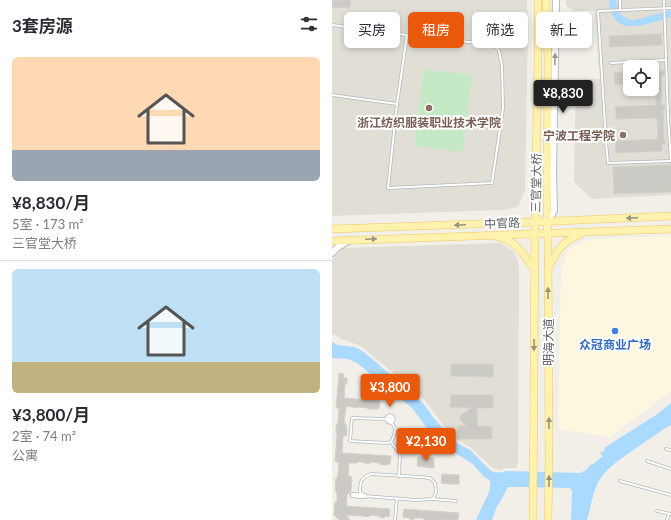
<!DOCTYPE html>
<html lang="zh">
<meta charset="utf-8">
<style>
:root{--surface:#fff;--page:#f7f7f7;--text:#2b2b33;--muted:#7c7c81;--line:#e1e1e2;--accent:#ea580c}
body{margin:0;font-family:Lato,"Noto Sans SC",sans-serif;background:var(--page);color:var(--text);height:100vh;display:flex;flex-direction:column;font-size:15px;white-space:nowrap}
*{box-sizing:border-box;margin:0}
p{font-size:13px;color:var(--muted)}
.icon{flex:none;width:22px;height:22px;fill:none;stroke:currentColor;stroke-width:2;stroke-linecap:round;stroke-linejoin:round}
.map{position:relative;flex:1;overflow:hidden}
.drawer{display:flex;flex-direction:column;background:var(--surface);width:332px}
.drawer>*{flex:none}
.guide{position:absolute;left:12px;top:12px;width:267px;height:36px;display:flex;gap:8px}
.tools{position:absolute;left:291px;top:60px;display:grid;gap:8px}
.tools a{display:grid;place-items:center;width:36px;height:36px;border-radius:6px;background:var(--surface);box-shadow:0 2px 6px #0003;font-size:20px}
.price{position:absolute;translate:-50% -34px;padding:0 9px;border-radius:4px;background:var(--accent);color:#fff;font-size:13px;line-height:26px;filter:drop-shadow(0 1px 2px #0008)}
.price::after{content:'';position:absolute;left:50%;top:24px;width:12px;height:9px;margin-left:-6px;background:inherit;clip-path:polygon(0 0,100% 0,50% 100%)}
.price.active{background:#222;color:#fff}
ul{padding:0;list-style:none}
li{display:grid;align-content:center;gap:8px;height:212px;padding:0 12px}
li+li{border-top:1px solid var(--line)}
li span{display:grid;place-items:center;height:124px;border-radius:6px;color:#555}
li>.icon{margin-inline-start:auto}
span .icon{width:72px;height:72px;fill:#fffc;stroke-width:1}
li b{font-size:17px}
h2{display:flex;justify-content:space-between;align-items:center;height:48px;padding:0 12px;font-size:17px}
.chip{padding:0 14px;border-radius:6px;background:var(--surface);box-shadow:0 2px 6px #0003;font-size:14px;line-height:36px}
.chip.active{background:var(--accent);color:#fff}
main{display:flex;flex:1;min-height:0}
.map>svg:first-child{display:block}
.commercial{fill:#fef7e0}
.education{fill:#e1ded6;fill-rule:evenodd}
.green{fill:#c5e8c5}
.water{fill:#aadaff}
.building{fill:#cccac5;stroke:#d6d1c6}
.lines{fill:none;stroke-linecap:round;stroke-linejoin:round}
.lane-casing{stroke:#b5b8bc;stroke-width:3.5}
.street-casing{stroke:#b5b8bc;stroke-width:6}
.secondary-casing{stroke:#b6babf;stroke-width:8}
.primary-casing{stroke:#f2c960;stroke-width:8}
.lane{stroke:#fff;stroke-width:2}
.street{stroke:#fff;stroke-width:4.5}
.secondary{stroke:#fff;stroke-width:6}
.primary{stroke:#fff2af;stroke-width:7}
.oneway{fill:#979a9d}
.oneway2{fill:#979581}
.education-dot{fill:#8d6e63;stroke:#fff;stroke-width:1.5}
.shop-dot{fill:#3f7fe0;stroke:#fff;stroke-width:1.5}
.labels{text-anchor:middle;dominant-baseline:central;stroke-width:4;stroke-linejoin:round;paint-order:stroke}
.education-label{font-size:12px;font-weight:bold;fill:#785e54;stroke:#fff}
.street-label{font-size:12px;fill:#5f6368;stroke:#fff}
.shop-label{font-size:12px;font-weight:bold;fill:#366cbe;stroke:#fff}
</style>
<main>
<section class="drawer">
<h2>3套房源<svg class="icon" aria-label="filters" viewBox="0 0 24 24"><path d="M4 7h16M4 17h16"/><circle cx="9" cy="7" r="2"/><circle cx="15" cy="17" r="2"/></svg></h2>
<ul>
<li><span style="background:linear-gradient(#ffd9b3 75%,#9aa5b1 0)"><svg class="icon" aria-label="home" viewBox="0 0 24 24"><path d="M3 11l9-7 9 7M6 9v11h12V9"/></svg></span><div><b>¥8,830/月</b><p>5室 · 173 m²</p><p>三官堂大桥</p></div></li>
<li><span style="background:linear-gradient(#bfe0f5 75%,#c2b280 0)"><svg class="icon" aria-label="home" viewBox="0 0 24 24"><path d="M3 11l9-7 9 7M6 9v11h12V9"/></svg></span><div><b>¥3,800/月</b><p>2室 · 74 m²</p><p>公寓</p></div></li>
</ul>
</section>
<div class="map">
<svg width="339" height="520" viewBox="0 0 339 520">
<rect width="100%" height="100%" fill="#f1efe8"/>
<path class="commercial" d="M339,236v155l-61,46 -52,-8 3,-158 8,-22 21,-10z"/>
<g class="education">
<path d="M0,0h195l1,26 -3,164 -7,17 -17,3 -169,6z"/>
<path d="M234,0h105v195l-79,4 -18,-17 2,-102 24,-1 -6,-68h-20l-8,-5zM298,67h22v22h-22z"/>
<path d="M168,243l15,9 4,15 -1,196 -2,5h-10l-6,2 -7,-2 -23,-21 -17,-10 -31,-40 -61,-51 -17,-6 -12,-6v-75l11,-11z"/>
</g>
<path class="green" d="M91,69l49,6 -9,77 -49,-6z"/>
<g class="water">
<path d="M277,0h7l4,13 1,2 7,4 5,1 6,-1 32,-9v7c-24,7 -60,23 -62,-17z"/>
<path d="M0,342l6,3 17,2 9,5 59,51 10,14 17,20 7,6 13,7 21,21c5,2 10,2 15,0l74,2 6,-3 5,-6 1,1 11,-9 -3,-3 5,-3 -1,-2 52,-33 15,-12v22c-13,7 -24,16 -36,24 -13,9 -26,17 -35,30 -7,11 -9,28 -13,41h-16l1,-28 -2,-4 -48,-1h-14l-12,22 -4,11h-16c2,-4 4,-9 6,-13 4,-9 9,-15 8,-26l-7,-5 -10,-12 -36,-22 -25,-34 -55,-45 -9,-4 -16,-1z"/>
</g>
<g class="building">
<path d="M0,0h19l-1,8 -18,-1z"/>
<path d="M329,34l1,11 -53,2v-11z"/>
<path d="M332,71v5h-3l1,29h3v5h-2l1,29h1v5h-3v7l-46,2 -1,-12 43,-2 -1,-21 -41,1 -1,-12 41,-2 -1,-21h-3v-12z"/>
<path d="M298,72v12l-15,1 -1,-12z"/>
<path d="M339,165v27l-57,2 -1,-27z"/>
<path d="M119,364h42v13l-42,-1z"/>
<path d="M7,373l5,1 -1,4h4v6h-2l-1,14 36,3 -1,7 -2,1h-9v-1l-8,-1h-2v1l-12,-2 -2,17 2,1 1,9 -1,3h-3l-1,17 49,3 -1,8 -5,1 -6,-1 1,-1 -9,-1 -2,1v1l-5,-1v-1h-7v1h-8l-1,13h3v2h1l-1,13h-1l-1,3h-2l-1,12 44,3 -1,8 -4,-1 -1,2 -5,-1v-1l-8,-1 -2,1v1l-12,-2v1l-11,-1 4,5h-11l-5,-5 1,-13h2v-9h-1v-3h-1l1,-12h1l1,-3 1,-13h-4l2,-27 -1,-3v-6l2,-3 1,-15h-3z"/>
<path d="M119,395h42v13h-16v18l15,1v12h-34v-13h8l-6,-7v-3l12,-8 -22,-1z"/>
<path d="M67,434l17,1 -1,9 -16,-1z"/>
<path d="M86,457l16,1v10l-17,-2z"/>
<path d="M110,474l17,1v9h-10l-8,-1z"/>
<path d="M72,509l55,4 -1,7h-34v-1l-1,-1h-9v2l-5,-1v-1l-6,-1z"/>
</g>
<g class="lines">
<g class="lane-casing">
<g id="lane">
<path d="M332,0l4,117 3,44"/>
<path d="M339,8l-73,3 8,131 2,21 63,-2"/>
<path d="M288,10v-10"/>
<path d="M0,25l75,10 88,10 4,6 3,15 1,42 -11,75 -104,5 9,-84 10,-69"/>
<path d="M279,63l55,-3"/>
<path d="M0,95l65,9"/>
<path d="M59,442c6,-11 6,-18 -6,-23l-33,-1 -2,23 37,2 4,-1 9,12 -1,22"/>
<path d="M334,449l5,1"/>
<path d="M315,461l24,8"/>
<path d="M39,474l49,3 10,1 5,5 1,9 -3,7 -18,1 -50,-4 -5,-4c0,-11 1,-14 11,-18z"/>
<path d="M288,481l51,14"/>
<path d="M101,499l23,2"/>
<path d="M325,511l14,3"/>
<path d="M63,520l2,-22"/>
<path d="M335,520l2,-6"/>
</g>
</g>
<g class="street-casing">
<g id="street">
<circle cx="58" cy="419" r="2.5"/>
<path d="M21,495l12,1"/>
</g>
</g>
<g class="secondary-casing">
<g id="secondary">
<path d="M215,222l7,-11 -1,-38 3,-173"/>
<path d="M0,253l6,-6 10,-6"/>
</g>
</g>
<g class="primary-casing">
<g id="primary">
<path d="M214,0l2,59 -1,163 1,12 1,228 -1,58"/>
<path d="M0,229l203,-7 136,-6"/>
<path d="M166,237c3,1 7,2 9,3 13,6 20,20 28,31"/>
<path d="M0,241l339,-12"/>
<path d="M217,267c9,-18 13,-25 32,-33"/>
<path d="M201,520l2,-298 3,-162v-60"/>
</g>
</g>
<use href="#lane" class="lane"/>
<use href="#street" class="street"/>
<use href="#secondary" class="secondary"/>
<use href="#primary" class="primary"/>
</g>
<defs><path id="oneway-solid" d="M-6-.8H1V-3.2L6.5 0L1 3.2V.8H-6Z"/></defs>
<use class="oneway" href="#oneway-solid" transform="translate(223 59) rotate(-89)"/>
<g class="oneway2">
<use href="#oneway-solid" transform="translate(300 218) rotate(177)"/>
<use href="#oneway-solid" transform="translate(128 225) rotate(178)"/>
<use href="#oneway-solid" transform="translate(39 239) rotate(-2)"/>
<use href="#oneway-solid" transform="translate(216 293) rotate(-90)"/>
<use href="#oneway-solid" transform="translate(202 345) rotate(90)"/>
<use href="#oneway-solid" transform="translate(217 423) rotate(-90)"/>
<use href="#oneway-solid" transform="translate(217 481) rotate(-89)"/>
</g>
<g class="education-dot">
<circle cx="97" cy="108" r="4"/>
<circle cx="291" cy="135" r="4"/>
</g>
<circle class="shop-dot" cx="283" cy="331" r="4"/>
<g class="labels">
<g class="education-label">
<text x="97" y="122">浙江纺织服装职业技术学院</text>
<text x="283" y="135" text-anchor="end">宁波工程学院</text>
</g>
<g class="street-label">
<text transform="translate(204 183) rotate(-89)">三官堂大桥</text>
<text transform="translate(170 223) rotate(-2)">中官路</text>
<text transform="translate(216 342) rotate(-90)">明海大道</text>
</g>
<g class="shop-label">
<text x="283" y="344">众冠商业广场</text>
</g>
</g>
</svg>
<div class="tools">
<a><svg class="icon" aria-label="locate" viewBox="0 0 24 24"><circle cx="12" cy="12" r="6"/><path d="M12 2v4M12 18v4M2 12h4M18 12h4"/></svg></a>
</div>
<b class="price active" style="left:231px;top:114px">¥8,830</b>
<b class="price" style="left:58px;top:408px">¥3,800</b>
<b class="price" style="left:94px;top:462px">¥2,130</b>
<div class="guide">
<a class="chip">买房</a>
<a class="chip active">租房</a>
<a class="chip">筛选</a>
<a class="chip">新上</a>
</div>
</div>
</main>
